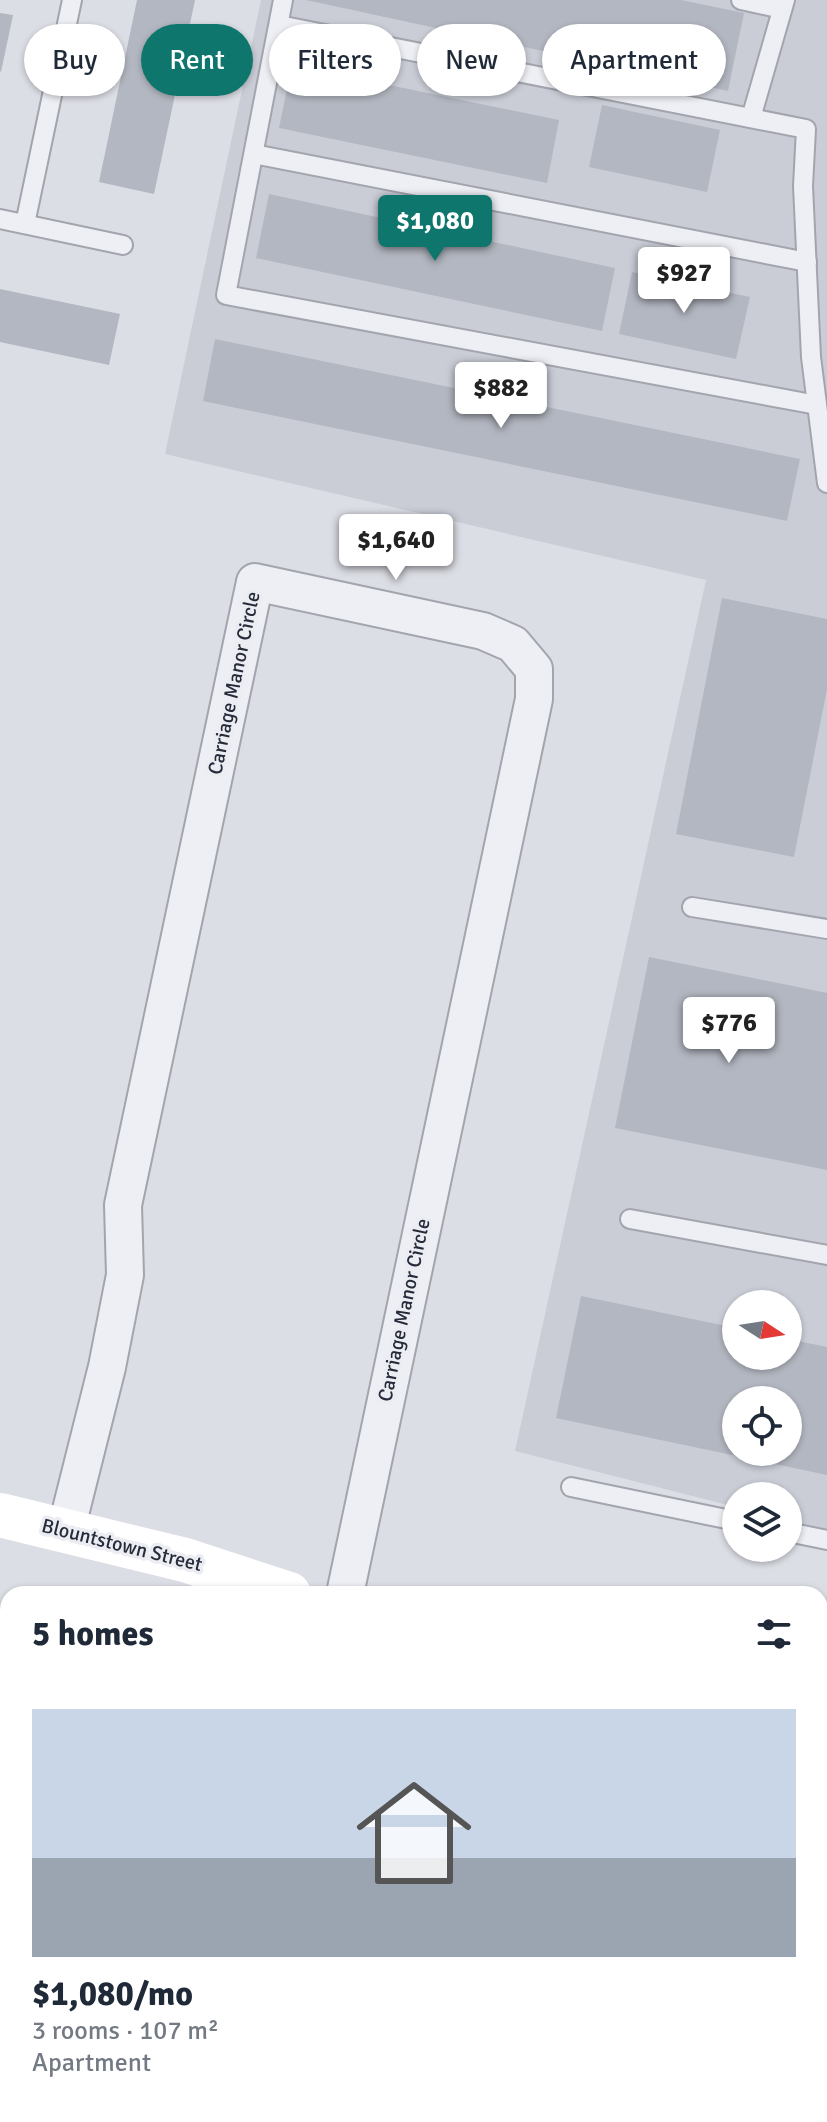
<!DOCTYPE html>
<meta charset="utf-8">
<style>
:root{--surface:#fff;--page:#f6f6f7;--text:#1f2937;--muted:#747a83;--line:#e0e1e3;--accent:#0f766e}
body{margin:0;font-family:Signika,sans-serif;background:var(--page);color:var(--text);height:100vh;display:flex;flex-direction:column;font-size:30px;white-space:nowrap}
*{box-sizing:border-box;margin:0}
p{font-size:26px;color:var(--muted)}
.icon{flex:none;width:44px;height:44px;fill:none;stroke:currentColor;stroke-width:2;stroke-linecap:round;stroke-linejoin:round}
.map{position:relative;flex:1;overflow:hidden}
.drawer{position:absolute;left:0px;top:1586px;width:828px;height:536px;display:flex;flex-direction:column;background:var(--surface);border-radius:24px 24px 0 0;box-shadow:0 2px 6px #0004}
.drawer>*{flex:none}
.guide{position:absolute;left:24px;top:24px;width:780px;height:72px;display:flex;gap:16px}
.needle{width:52px;rotate:102deg}
.controls{position:absolute;left:722px;top:1290px;display:grid;gap:16px}
.controls a{display:grid;place-items:center;width:80px;height:80px;border-radius:50%;background:var(--surface);box-shadow:0 2px 6px #0004;font-size:40px}
.price{position:absolute;translate:-50% -68px;padding:0 18px;border-radius:8px;background:#fff;color:#222;font-size:26px;line-height:52px;filter:drop-shadow(0 2px 4px #0008)}
.price::after{content:'';position:absolute;left:50%;top:48px;width:24px;height:18px;margin-left:-12px;background:inherit;clip-path:polygon(0 0,100% 0,50% 100%)}
.price.active{background:var(--accent);color:#fff}
ul{padding:0;list-style:none}
li{display:grid;align-content:center;gap:16px;height:424px;padding:0 32px}
li+li{border-top:2px solid var(--line)}
li span{display:grid;place-items:center;height:248px;border-radius:0px;color:#555}
li>.icon{margin-inline-start:auto}
span .icon{width:144px;height:144px;fill:#fffc;stroke-width:1}
li b{font-size:34px}
h2{display:flex;justify-content:space-between;align-items:center;height:96px;padding:0 32px;font-size:34px}
.tag{padding:0 28px;border-radius:36px;background:var(--surface);box-shadow:0 2px 6px #0004;font-size:28px;line-height:72px}
.tag.active{background:var(--accent);color:#fff}
.map>svg:first-child{display:block}
.built{fill:#cacdd6;fill-rule:evenodd}
.building{fill:#b3b7c1;fill-rule:evenodd}
.lines{fill:none;stroke-linecap:round;stroke-linejoin:round}
.service-casing{stroke:#a2a5ae;stroke-width:22}
.minor-casing{stroke:#a2a5ae;stroke-width:40}
.service{stroke:#eeeff4;stroke-width:18}
.minor{stroke:#eeeff4;stroke-width:36}
.secondary{stroke:#fff;stroke-width:44}
.labels{text-anchor:middle;dominant-baseline:central;stroke-width:7;stroke-linejoin:round;paint-order:stroke}
.street-label{font-size:20px;fill:#262b3a;stroke:#ebedf3}
</style>
<div class="map">
<svg width="827" height="2122" viewBox="0 0 827 2122">
<rect width="100%" height="100%" fill="#dcdee5"/>
<path class="built" d="M261,0h566v1530l-39,-10v-24h-52v11l-221,-56 191,-871 -541,-126zM736,1304h52v52h-52zM736,1400h52v52h-52z"/>
<g class="building">
<path d="M137,0h58l-41,194 -55,-12z"/>
<path d="M306,0h375l63,13 -16,78z"/>
<path d="M0,13l13,2 -12,57 -1,-1z"/>
<path d="M292,65l267,55 -12,63 -268,-55z"/>
<path d="M602,105l118,25 -13,62 -118,-25z"/>
<path d="M269,194l346,74 -13,63 -346,-73z"/>
<path d="M632,272l118,25 -14,62 -117,-25z"/>
<path d="M0,289l120,25 -11,51 -109,-23z"/>
<path d="M215,339l585,120 -13,62 -584,-120z"/>
<path d="M722,598l105,21v70l-33,168 -118,-23z"/>
<path d="M649,957l178,36v177l-212,-42z"/>
<path d="M581,1296l155,32v28h52v-17l39,8v128l-271,-57zM736,1400h52v52h-52z"/>
<path d="M662,2114h53l3,8h-53z"/>
</g>
<g class="lines">
<g class="service-casing">
<g id="service">
<path d="M283,0l-57,295 591,110"/>
<path d="M741,0l41,9"/>
<path d="M279,25l527,104 -3,57 8,171 16,126"/>
<path d="M751,118l34,-118"/>
<path d="M254,154l553,108"/>
<path d="M0,219l123,26"/>
<path d="M25,224l47,-224"/>
<path d="M692,907l135,22"/>
<path d="M630,1219l197,36"/>
<path d="M571,1487l165,34"/>
<path d="M788,1532l39,8"/>
<path d="M820,1941l7,12"/>
<path d="M820,2051l7,-5"/>
</g>
</g>
<g class="minor-casing">
<g id="minor">
<path d="M66,1530l41,-163 18,-92 -2,-70 132,-623 228,49 30,13 21,25v30l-189,895"/>
<path d="M820,1657l7,2"/>
<path d="M145,2122l2,-8"/>
<path d="M612,2122v-8"/>
</g>
</g>
<use href="#service" class="service"/>
<use href="#minor" class="minor"/>
<g class="secondary">
<path d="M0,1515l185,45 104,34"/>
<path d="M798,2114l4,8"/>
</g>
</g>
<g class="labels">
<g class="street-label">
<text transform="translate(234 683) rotate(-78)">Carriage Manor Circle</text>
<text transform="translate(404 1310) rotate(-78)">Carriage Manor Circle</text>
<text transform="translate(122 1545) rotate(14)">Blountstown Street</text>
</g>
</g>
</svg>
<div class="controls">
<a><svg class="needle" viewBox="-14 -14 28 28"><path d="M0-13l5 13h-10z" fill="#e53935"/><path d="M0 13l5-13h-10z" fill="#747a83"/></svg></a>
<a><svg class="icon" aria-label="locate" viewBox="0 0 24 24"><circle cx="12" cy="12" r="6"/><path d="M12 2v4M12 18v4M2 12h4M18 12h4"/></svg></a>
<a><svg class="icon" aria-label="layers" viewBox="0 0 24 24"><path d="M12 4l9 5-9 5-9-5zM3 14l9 5 9-5"/></svg></a>
</div>
<b class="price active" style="left:435px;top:263px">$1,080</b>
<b class="price" style="left:684px;top:315px">$927</b>
<b class="price" style="left:501px;top:430px">$882</b>
<b class="price" style="left:396px;top:582px">$1,640</b>
<b class="price" style="left:729px;top:1065px">$776</b>
<div class="guide">
<a class="tag">Buy</a>
<a class="tag active">Rent</a>
<a class="tag">Filters</a>
<a class="tag">New</a>
<a class="tag">Apartment</a>
</div>
<section class="drawer">
<h2>5 homes<svg class="icon" aria-label="filters" viewBox="0 0 24 24"><path d="M4 7h16M4 17h16"/><circle cx="9" cy="7" r="2"/><circle cx="15" cy="17" r="2"/></svg></h2>
<ul>
<li><span style="background:linear-gradient(#c9d6e8 60%,#9aa5b1 0)"><svg class="icon" aria-label="home" viewBox="0 0 24 24"><path d="M3 11l9-7 9 7M6 9v11h12V9"/></svg></span><div><b>$1,080/mo</b><p>3 rooms · 107 m²</p><p>Apartment</p></div></li>
</ul>
</section>
</div>
